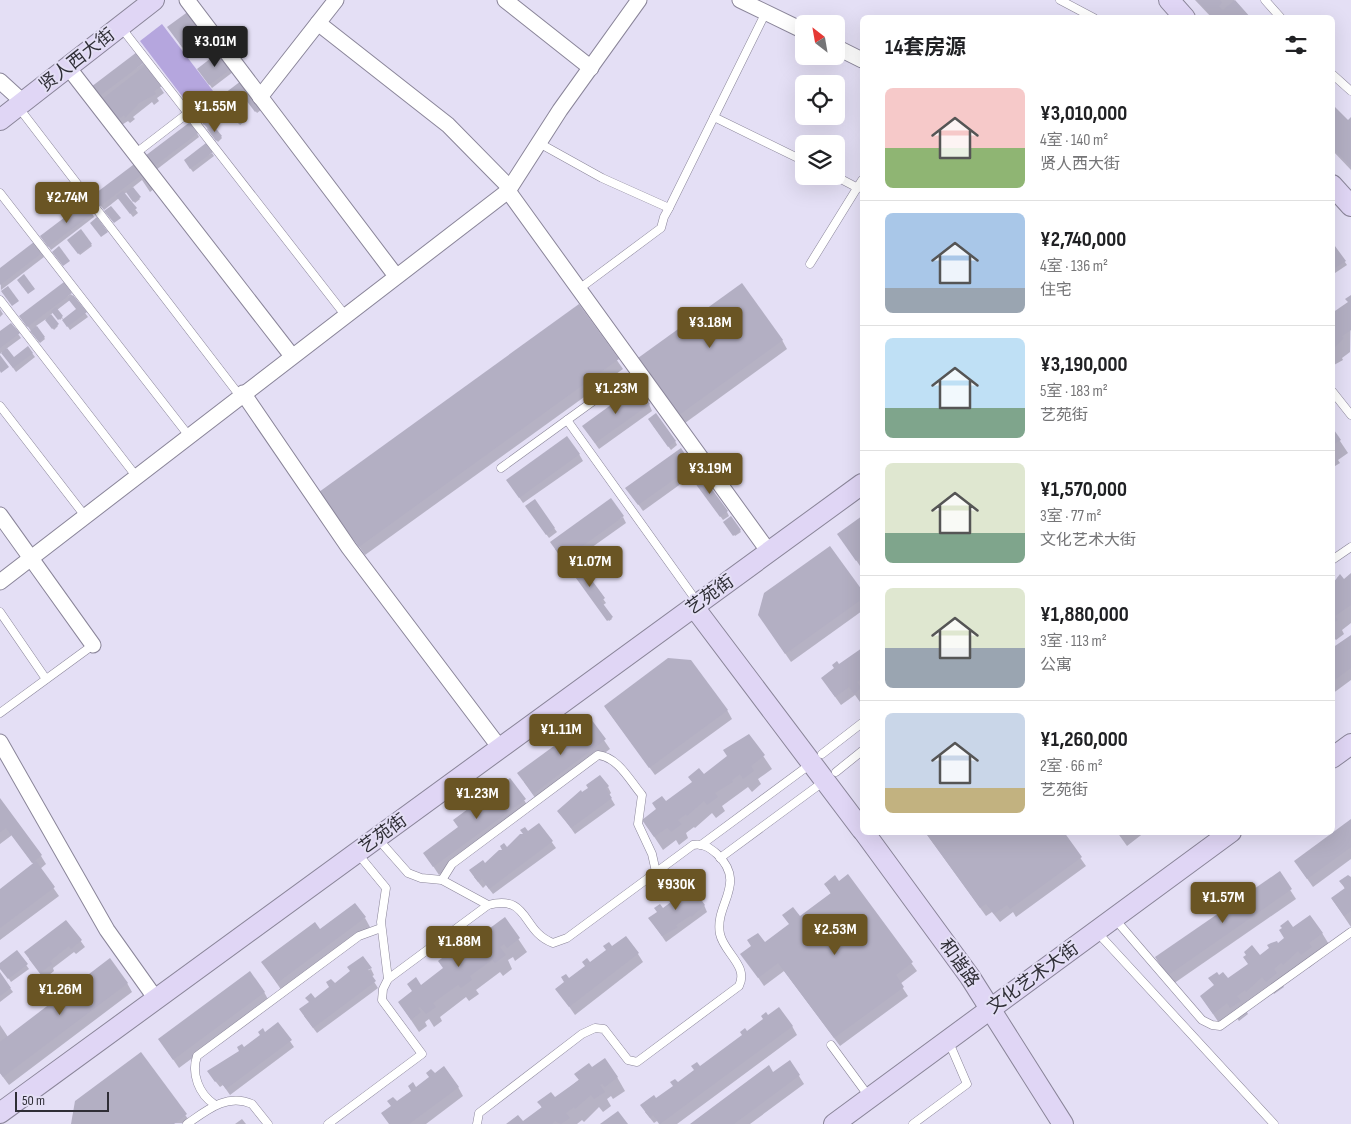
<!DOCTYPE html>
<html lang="zh">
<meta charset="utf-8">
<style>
:root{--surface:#fff;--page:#f6f6f6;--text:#202124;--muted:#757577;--line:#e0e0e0;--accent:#6a5524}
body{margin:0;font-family:"Sofia Sans Condensed","Noto Sans SC",sans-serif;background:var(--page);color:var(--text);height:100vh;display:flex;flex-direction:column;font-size:19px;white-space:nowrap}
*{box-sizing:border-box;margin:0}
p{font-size:16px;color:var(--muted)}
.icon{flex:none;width:28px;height:28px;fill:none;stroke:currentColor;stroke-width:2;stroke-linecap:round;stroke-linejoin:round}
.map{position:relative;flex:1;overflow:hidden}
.side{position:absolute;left:860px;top:15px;width:475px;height:820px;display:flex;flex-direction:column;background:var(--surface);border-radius:8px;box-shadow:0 5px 20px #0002}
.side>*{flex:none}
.needle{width:32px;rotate:329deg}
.tools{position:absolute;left:795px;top:15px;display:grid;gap:10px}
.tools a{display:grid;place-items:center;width:50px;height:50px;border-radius:8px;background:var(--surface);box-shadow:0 5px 20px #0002;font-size:25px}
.scale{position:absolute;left:15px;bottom:12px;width:94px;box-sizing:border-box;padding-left:5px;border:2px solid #2f2e36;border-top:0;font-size:14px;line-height:18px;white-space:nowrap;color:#2f2e36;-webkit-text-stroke:4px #e4dff5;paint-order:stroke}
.price{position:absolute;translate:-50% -42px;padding:0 11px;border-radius:5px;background:var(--accent);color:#fff;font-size:16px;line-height:32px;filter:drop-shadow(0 1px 2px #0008)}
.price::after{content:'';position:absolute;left:50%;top:30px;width:15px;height:11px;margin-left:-8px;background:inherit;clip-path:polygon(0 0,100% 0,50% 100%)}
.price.on{background:#222;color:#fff}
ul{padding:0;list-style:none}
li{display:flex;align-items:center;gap:15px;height:125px;padding:0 25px}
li+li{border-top:1px solid var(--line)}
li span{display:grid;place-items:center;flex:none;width:140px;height:100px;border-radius:8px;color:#555}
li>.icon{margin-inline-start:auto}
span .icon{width:60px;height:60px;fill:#fffc;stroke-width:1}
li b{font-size:21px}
h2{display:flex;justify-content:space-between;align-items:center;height:60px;padding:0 25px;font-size:21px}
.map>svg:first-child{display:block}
.green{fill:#b5a6de}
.shadow{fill:#0003;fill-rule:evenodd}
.building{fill:#b3afc3}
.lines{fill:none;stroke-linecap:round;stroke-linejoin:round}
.lane-casing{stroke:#8a8599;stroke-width:9}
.street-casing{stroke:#8a8599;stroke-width:17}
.secondary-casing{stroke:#8a8599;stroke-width:22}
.lane{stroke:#fff;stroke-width:8}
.street{stroke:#fff;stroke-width:15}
.secondary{stroke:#e0d6f5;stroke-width:20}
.labels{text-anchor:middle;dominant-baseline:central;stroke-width:4;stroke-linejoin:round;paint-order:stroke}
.street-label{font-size:18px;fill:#2f2e36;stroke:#e4dff5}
</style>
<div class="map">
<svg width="1351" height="1124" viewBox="0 0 1351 1124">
<rect width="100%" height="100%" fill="#e4dff5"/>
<path class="green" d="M162,24l51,67 -22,17 -51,-67z"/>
<g class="shadow">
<path d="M1195,0h39l16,18h-38z"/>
<path d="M171,31h32l2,4 -20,16z"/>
<path d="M219,53l14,19 -21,16 -11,-15z"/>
<path d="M144,63l20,30 -7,5 2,3 -5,4 -2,-3 -19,15 2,2 -5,4 -2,-2 -8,5 -24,-32z"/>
<path d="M241,82l20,28 -4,3 -10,-14 -13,9 10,14 -4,3 -10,-14 -18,14 10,13 -4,4 -18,-23z"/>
<path d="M1332,106l16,16 3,-3v51l-19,-20z"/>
<path d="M197,133l2,4 -43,33 -7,-10z"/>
<path d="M212,153l2,3 -21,16 -5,-7z"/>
<path d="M137,163l18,25 -5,4 -8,-12 -10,8 8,11 -5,4 -8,-11 -3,2 14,19 -5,4 -14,-19 -15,12 -8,-10z"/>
<path d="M92,213l2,4 -43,33 -7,-10z"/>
<path d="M81,231l11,15 -12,9 -11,-15z"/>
<path d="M1332,244l15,21 -15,10z"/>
<path d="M42,253l2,4 -43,33 -1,-21z"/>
<path d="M71,294l17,23 -18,13 -8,-12 -2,2 -6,-8 -4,3 8,11 -4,4 -8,-11 -10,7 9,13 -5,4 -17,-23zM70,300l8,9 -14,11 -7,-10z"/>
<path d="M1351,297l-1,55 -8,6 1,2 -9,5 -2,-51 17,-11z"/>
<path d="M579,306l44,63 -258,186 -39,-54z"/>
<path d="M0,309l3,5 -3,3z"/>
<path d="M11,324l10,14 -15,11 7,9 19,-5 3,4 -19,15 -14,-20 -2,2v-21z"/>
<path d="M782,340l5,9 -102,74 -40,-56z"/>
<path d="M649,404l3,7 -53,38 -12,-17z"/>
<path d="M652,424l23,17 2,4 -6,5z"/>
<path d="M1332,429l16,24 -10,7 2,3 -8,5z"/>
<path d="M579,454l4,7 -60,42 -11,-16z"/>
<path d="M692,466l4,7 -53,38 -12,-17z"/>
<path d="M696,483l31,29 2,4 -6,4z"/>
<path d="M529,510l25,18 3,4 -8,6z"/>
<path d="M623,517l3,6 -59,42 -12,-16z"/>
<path d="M862,517v52l-23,-35z"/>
<path d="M731,518l10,14 -6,4 -10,-14z"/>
<path d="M830,547l32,46v18l-71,51 -32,-47z"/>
<path d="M577,562l29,41 -3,2 9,14 -3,2 -37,-50z"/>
<path d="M1351,575v48l-9,7 2,4 -8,6 -4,-4v-48l4,-2 2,-5 -1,-3 3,-2 3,5z"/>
<path d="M1351,636v44l-19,14v-44z"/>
<path d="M862,649v51l-2,2 -5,-7 -14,10 -13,-18 11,-21z"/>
<path d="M605,707l122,3 5,9 -77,56z"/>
<path d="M590,720l20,29 -72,53 -14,-20z"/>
<path d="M749,735l23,34 -14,10 3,5 -9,8 -4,-5 -26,19 3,5 -9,7 -4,-5 -17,15 -1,-1 -8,6 2,5 -9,7 -3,-5 -13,10 -20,-30 85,-63z"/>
<path d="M608,787l3,6 -2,2 6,10 -40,29 -12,-17z"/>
<path d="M0,800l41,56 5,8 -6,5 19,27 -59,44v-50l34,-25 -22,-30 -12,9z"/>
<path d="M524,800l5,8 -90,67 -14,-21 34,-26z"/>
<path d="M1351,821v38l-38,28 -12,-17z"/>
<path d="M539,824l17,24 -63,46 -7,-9 -3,3 -9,-11z"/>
<path d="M925,832h137l24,34 -70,51 -3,-5 -13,10 -8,-10 -6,4z"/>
<path d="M1117,832h28l-18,14z"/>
<path d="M1279,873l17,26 -123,85 -12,-18z"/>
<path d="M848,876l69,95 -17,13 8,12 -68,50 -56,-75 -20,15 -22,-32 22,-10 67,-50 -6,-10 14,-1z"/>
<path d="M1351,878v49l-19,-28 13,-10 -4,-8z"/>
<path d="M681,896l23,9 3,7 -41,30 -12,-17z"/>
<path d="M365,918l5,9 -88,64 -19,-28 57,-32z"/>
<path d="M505,919l22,33 -12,9 -2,-4 -5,3 4,9 -9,7 -3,-4 -24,18 3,4 -10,7 -3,-4 -26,20 2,4 -8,6 -5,-8 -4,3 2,4 -8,6 -20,-30 79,-58 -5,-9 13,-2z"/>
<path d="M66,921l19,26 -9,7 -2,-2 -21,16 1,3 -10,8 -15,-20z"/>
<path d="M1293,928l29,5 8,13 -14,11 2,4 -9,7 -3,-4 -25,18 3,5 -10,7 -3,-4 -26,19 3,5 -9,7 -4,-5 -14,10 -20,-30 14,-10 -5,-8 9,-2 9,4 57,-41z"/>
<path d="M612,948l26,6 5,8 -68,53 -18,-26z"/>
<path d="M17,952l12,17 -18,13 -11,-17z"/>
<path d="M371,969l3,6 -3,2 7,11 -61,45 -13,-17 11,-16 19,-15z"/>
<path d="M0,975l13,17 -13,10z"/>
<path d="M127,983l5,9 -123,93 -9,-12v-48l8,12z"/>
<path d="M264,992l5,9 -90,67 -20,-29z"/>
<path d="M768,1017l24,9 5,9 -120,89h-18l-2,-3 -3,2 -9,-11 11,-12z"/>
<path d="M278,1024l16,23 -64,48 -7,-10 -3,2 -8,-10 32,-28z"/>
<path d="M141,1054l50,69 -119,1 4,-22z"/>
<path d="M592,1069l25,8 8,14 -12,8 -2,-3 -4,3 4,7 -8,6 -4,-5 -15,15 -2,-2 -5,4h-69l15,-1 19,-15 -3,-6 16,-3z"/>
<path d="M773,1074l26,2 5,8 -54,40h-58z"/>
<path d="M458,1087l5,9 -37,28h-37l7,-21 20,-14z"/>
<path d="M242,1119l4,5h-11z"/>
</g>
<g class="building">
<path d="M1197,0h23l2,3 -3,3 4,4 12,-10 16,18h-38z"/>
<path d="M189,11l15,20 -22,16 -15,-20z"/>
<path d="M220,51l12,17 -23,17 -12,-16z"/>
<path d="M137,52l8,10 -47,35 -7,-10z"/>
<path d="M146,65l16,21 -8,5 2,3 -17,9 -14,15 -1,-3 -8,6 -15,-21z"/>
<path d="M241,81l8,10 -45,34 -8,-10z"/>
<path d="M252,95l9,12 -6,5 -9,-12z"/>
<path d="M1332,104l16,16 3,-3v50l-19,-19z"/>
<path d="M236,108l9,12 -6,4 -9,-11z"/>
<path d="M190,122l8,11 -45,34 -8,-11z"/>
<path d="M213,125l9,11 -6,5 -9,-12z"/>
<path d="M206,143l7,9 -23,17 -6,-9z"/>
<path d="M137,162l8,10 -45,34 -8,-10z"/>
<path d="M133,187l8,10 -8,5 -7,-10z"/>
<path d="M123,191l14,17 -7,6 -14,-18z"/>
<path d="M85,202l8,11 -45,34 -8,-11z"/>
<path d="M111,206l10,12 -7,5 -10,-12z"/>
<path d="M97,217l11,15 -7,5 -11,-14z"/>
<path d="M81,229l11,15 -14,10 -11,-14z"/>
<path d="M34,242l9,10 -43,33v-17z"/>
<path d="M1332,242l14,19 -14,9z"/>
<path d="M59,246l11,15 -7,5 -11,-14z"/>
<path d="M24,274l11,15 -7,5 -11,-14z"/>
<path d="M64,282l8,11 -45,34 -8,-11z"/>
<path d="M742,283l41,57 -104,75 -41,-57z"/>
<path d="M8,286l11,15 -7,5 -11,-15z"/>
<path d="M73,295l14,17 -20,15 -5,-7 14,-11 -8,-10z"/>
<path d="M1351,295v35l-9,6 2,2 -12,12v-37l16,-11 -3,-3z"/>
<path d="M579,304l40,55 -260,188 -40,-55z"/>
<path d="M56,307l7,9 -5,4 -7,-9z"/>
<path d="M51,314l8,10 -7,5 -7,-9z"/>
<path d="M11,323l9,10 -20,15v-17z"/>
<path d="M37,326l8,11 -6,5 -9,-11z"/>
<path d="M28,346l5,7 -20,15 -12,-15 6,-5 7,9z"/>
<path d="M0,355l9,12 -8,6 -1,-2z"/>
<path d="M637,386l13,18 -55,39 -13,-17z"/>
<path d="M656,413l20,28 -8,6 -20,-28z"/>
<path d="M1332,427l9,13 -9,5z"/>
<path d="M567,436l13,18 -61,44 -13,-18z"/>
<path d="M681,448l12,18 -55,39 -13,-17z"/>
<path d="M700,473l28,38 -8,6 -28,-38z"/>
<path d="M611,498l13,18 -61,44 -13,-18z"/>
<path d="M535,499l20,29 -9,7 -21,-29z"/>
<path d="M731,516l10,14 -8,6 -10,-14z"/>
<path d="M862,516v40l-6,5 -19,-27z"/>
<path d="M830,546l32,44v9l-77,55 -27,-39 6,-22z"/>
<path d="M577,560l28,38 -4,3 12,16 -6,4 -39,-54z"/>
<path d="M1351,573v32l-16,11 3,4 -6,4v-37l3,-2 -2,-2 7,-9 4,5z"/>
<path d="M1351,635v33l-19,14v-34z"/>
<path d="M862,648v30l-5,4 4,6 -7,6 -5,-7 -14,10 -14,-19 13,-10 -2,-3 5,-4 2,3z"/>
<path d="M668,658l23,2 37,50 -79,58 -45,-62z"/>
<path d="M591,719l15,20 -73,55 -16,-21z"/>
<path d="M749,734l16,21 -14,11 3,5 -11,8 -3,-5 -8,6 1,2 -18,11 3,4 -11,8 -3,-4 -17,15 -1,-2 -8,6 4,4 -11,8 -4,-4 -13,9 -12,-17 14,-11 -4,-6 10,-7 4,5 26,-19 -4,-5 11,-9 5,6 23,-18 -4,-6z"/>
<path d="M600,775l9,11 -3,3 6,9 -41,30 -14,-17 24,-21 1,2 6,-4 -2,-3z"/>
<path d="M510,778l16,21 -93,68 -10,-14 35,-26 -5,-7z"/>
<path d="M0,798l42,57 -10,8 -26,-35 -6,4z"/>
<path d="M1351,819v28l-44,32 -13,-18z"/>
<path d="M539,823l14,18 -64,48 -7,-10 -4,3 -9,-12 14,-10 2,3 14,-13h3l-2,-4 4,-3 3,4 13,-13h3l-3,-4 5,-3 3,4z"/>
<path d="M925,832h139l18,25 -72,52 -3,-4 -13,9 -8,-10 -6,4z"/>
<path d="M36,861l19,26 -55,41v-39z"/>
<path d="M1280,871l12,18 -125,87 -12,-19z"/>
<path d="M848,874l65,88 -17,13 8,12 -70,51 -56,-75 -20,15 -18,-24 11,-8 -4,-6 11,-7 7,9 24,-18 -7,-9 11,-8 7,9 31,-23 -7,-9 11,-9 4,6z"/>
<path d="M1348,875l3,2v34l-7,5 -13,-18 14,-10 -6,-7z"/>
<path d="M691,886l14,19 -14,12 -1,-1 -14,9 2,2 -16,9 -14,-18 9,-6 -3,-4 6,-4 3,4 12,-9 -3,-4 6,-5 3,4z"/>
<path d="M355,903l11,14 -89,66 -16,-21 54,-40 5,7z"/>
<path d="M1310,915l13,18 -14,10 3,4 -11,8 -3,-4 -15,14 -2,-2 -7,6 3,4 -11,9 -4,-5 -16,15 -1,-2 -8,6 4,5 -11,7 -3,-5 -14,11 -13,-18 14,-11 -6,-7 9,-6 2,3 4,-3 5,6 20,-14 -5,-7 3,-2 -2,-3 8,-7 8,10 9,-7 -2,-3 4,-2 6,-2 1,2 6,-5 -5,-8 3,-2 -2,-2 8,-6 5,7z"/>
<path d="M505,917l15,21 -13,10 -3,-4 -4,3 6,8 -11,8 -3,-3 -22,16 2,4 -11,8 -3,-3 -25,18 3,4 -10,7 -6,-7 -2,1 3,4 -10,8 -13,-18 14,-11 -5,-7 9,-7 5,8 22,-17 -5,-7 11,-8 5,7 24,-17 -7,-9 11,-8 4,5z"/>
<path d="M66,920l16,20 -11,9 -2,-3 -19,15 2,3 -12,9 -16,-21z"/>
<path d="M626,936l13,17 -70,54 -14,-18 9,-7 -3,-5 5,-3 3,4 16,-12 -3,-4 5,-4 3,4 16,-12 -3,-4 6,-4 3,4z"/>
<path d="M17,950l11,14 -20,15 -8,-10v-6z"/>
<path d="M363,956l9,12 -4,2 8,11 -63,47 -14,-19 10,-7 -4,-4 6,-5 4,5 14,-11 -3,-5 5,-3 4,4 15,-12 -3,-4z"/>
<path d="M110,958l18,25 -125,94 -3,-4v-31z"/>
<path d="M250,971l15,21 -92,68 -15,-21z"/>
<path d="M0,972l11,16 -11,8z"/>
<path d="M779,1007l14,19 -133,98 -7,-9 -3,3 -10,-13 14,-10 2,3 17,-12 -3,-4 5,-3 3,3 16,-12 -3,-4 6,-4 3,4 42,-31 -2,-3 5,-4 2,3 16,-12 -2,-3 5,-4 2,3z"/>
<path d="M278,1022l14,18 -66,49 -8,-10 -3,3 -8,-11 32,-20 -2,-4 5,-3 2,3 16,-12 -2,-3 5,-4 2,4z"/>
<path d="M141,1052l46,62 -13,10h-103l4,-23z"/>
<path d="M605,1058l13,19 -13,10 -3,-3 -2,1 5,7 -11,7 -3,-4 -16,14 -1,-2 -8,6 4,5 -9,6 -6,-3 -3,3h-46l12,-9 5,6 19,-14 -5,-5 14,-10 4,5 24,-17 -5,-6 15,-11 3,4z"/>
<path d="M790,1060l10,15 -66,49h-44l79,-59 4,7z"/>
<path d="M444,1066l15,21 -50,37h-20l-8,-11 10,-7 -4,-5 6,-4 4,4 14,-10 -3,-5 5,-4 3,5 13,-10 -3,-4 5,-4 4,4z"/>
<path d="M618,1111l10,13h-28z"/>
</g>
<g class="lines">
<g class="lane-casing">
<g id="lane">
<path d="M1060,0l34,18"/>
<path d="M1265,0l16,18"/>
<path d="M120,26l225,289"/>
<path d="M1332,74l19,17"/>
<path d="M19,108l221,288"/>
<path d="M714,117l90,44"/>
<path d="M539,143l63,35 67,30 97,-196"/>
<path d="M136,153l52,-40"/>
<path d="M835,176l23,12"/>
<path d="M0,193l189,243"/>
<path d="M810,264l52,-84"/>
<path d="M579,289l82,-61 3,-11 5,-9"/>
<path d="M0,300l136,176"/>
<path d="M1332,391l19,24"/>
<path d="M0,406l85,110"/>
<path d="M567,420l131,183"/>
<path d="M501,468l124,-90"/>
<path d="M1332,560l19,-13"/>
<path d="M0,612l46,67"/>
<path d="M0,713l93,-68"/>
<path d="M822,754l40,-31"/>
<path d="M836,772l26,-21"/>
<path d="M378,839l30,34 13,5 21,2 46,25"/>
<path d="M701,845l111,-82"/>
<path d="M358,854l28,34 -5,34 7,57"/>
<path d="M720,858l103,-76"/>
<path d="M442,880l10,-16 146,-109c20,2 32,26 44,40l-4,29 14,30 4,18"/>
<path d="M1114,918l88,102 10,5 8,1 131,-94"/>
<path d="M1096,931l178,193"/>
<path d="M831,1045l39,53"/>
<path d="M214,1104c-15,-10 -23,-30 -17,-48l162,-120 22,-8"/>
<path d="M187,1124c20,-14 40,-31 65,-20l16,20"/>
<path d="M328,1124l94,-70 -40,-54 1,-11 5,-10 100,-74c42,-11 33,26 65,38l14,-5 126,-93c10,-2 17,3 24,9 31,30 -3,50 3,80 4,19 29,32 19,52l-102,76 -9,-2 -24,-31 -9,-1 -13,6 -103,79 -2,11"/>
<path d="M913,1124l54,-40 -19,-44"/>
</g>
</g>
<g class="street-casing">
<g id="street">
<path d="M187,0l209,276"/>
<path d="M505,0l86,68"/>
<path d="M740,0l64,31"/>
<path d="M318,23l130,102 62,63"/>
<path d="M836,47l26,13"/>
<path d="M68,67l224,289"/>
<path d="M0,81l23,21"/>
<path d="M260,97l76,-97"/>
<path d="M508,191l261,361"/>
<path d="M243,393l106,155 151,200"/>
<path d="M0,515l93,130"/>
<path d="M0,582l508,-391 52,-81 79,-110"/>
<path d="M0,742l107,188 49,69"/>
</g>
</g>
<g class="secondary-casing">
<g id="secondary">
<path d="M1169,0l16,18"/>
<path d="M0,120l154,-120"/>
<path d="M1332,185l19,21"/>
<path d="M694,607l168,223"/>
<path d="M1332,758l19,-14"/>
<path d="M864,832l106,145 93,147"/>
<path d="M0,1113l862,-629"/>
<path d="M834,1124l397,-292"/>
</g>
</g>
<use href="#lane" class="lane"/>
<use href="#street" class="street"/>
<use href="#secondary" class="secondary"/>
</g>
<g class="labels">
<g class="street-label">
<text transform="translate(77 60) rotate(-38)">贤人西大街</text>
<text transform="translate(710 595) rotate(-36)">艺苑街</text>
<text transform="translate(383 834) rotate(-36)">艺苑街</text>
<text transform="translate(959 963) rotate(55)">和谐路</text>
<text transform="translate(1033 978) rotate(-36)">文化艺术大街</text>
</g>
</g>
</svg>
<div class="tools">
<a><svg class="needle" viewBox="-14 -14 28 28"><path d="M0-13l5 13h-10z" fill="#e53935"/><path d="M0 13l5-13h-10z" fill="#757577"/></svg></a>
<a><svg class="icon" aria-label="locate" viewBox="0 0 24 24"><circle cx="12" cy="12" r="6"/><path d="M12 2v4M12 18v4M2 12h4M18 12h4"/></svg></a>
<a><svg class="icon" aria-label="layers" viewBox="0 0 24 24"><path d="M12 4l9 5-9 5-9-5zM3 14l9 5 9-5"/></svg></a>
</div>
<div class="scale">50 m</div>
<b class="price on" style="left:215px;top:68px">¥3.01M</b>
<b class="price" style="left:215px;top:133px">¥1.55M</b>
<b class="price" style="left:67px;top:224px">¥2.74M</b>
<b class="price" style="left:710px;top:349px">¥3.18M</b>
<b class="price" style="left:616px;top:415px">¥1.23M</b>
<b class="price" style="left:710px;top:495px">¥3.19M</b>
<b class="price" style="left:590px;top:588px">¥1.07M</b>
<b class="price" style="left:561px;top:756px">¥1.11M</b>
<b class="price" style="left:477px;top:820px">¥1.23M</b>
<b class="price" style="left:676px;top:911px">¥930K</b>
<b class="price" style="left:1223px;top:924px">¥1.57M</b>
<b class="price" style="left:835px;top:956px">¥2.53M</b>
<b class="price" style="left:459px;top:968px">¥1.88M</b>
<b class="price" style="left:60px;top:1016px">¥1.26M</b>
<section class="side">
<h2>14套房源<svg class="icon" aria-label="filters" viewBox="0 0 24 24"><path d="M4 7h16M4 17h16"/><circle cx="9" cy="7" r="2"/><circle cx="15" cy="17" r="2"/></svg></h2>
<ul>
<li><span style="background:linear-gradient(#f6c9c9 60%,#8fb573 0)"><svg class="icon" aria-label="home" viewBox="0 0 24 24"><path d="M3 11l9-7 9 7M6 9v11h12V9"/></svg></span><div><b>¥3,010,000</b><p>4室 · 140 m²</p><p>贤人西大街</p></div></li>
<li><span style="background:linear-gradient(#a9c7e8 75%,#9aa5b1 0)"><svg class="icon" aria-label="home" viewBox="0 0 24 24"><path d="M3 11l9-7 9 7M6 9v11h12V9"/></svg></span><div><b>¥2,740,000</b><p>4室 · 136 m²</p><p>住宅</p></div></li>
<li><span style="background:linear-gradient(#bfe0f5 70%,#7fa58c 0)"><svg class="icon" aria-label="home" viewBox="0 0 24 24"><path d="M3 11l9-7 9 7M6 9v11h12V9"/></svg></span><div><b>¥3,190,000</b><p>5室 · 183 m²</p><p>艺苑街</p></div></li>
<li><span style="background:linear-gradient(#dfe7d0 70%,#7fa58c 0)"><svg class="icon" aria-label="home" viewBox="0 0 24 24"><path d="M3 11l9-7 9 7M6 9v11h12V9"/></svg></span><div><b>¥1,570,000</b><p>3室 · 77 m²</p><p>文化艺术大街</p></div></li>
<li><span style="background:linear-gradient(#dfe7d0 60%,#9aa5b1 0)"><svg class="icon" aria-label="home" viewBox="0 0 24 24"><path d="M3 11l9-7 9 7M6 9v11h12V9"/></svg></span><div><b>¥1,880,000</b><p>3室 · 113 m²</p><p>公寓</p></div></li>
<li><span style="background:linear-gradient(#c9d6e8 75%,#c2b280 0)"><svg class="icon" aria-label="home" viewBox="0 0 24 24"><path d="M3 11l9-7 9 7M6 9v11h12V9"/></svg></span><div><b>¥1,260,000</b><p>2室 · 66 m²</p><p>艺苑街</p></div></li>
</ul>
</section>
</div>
